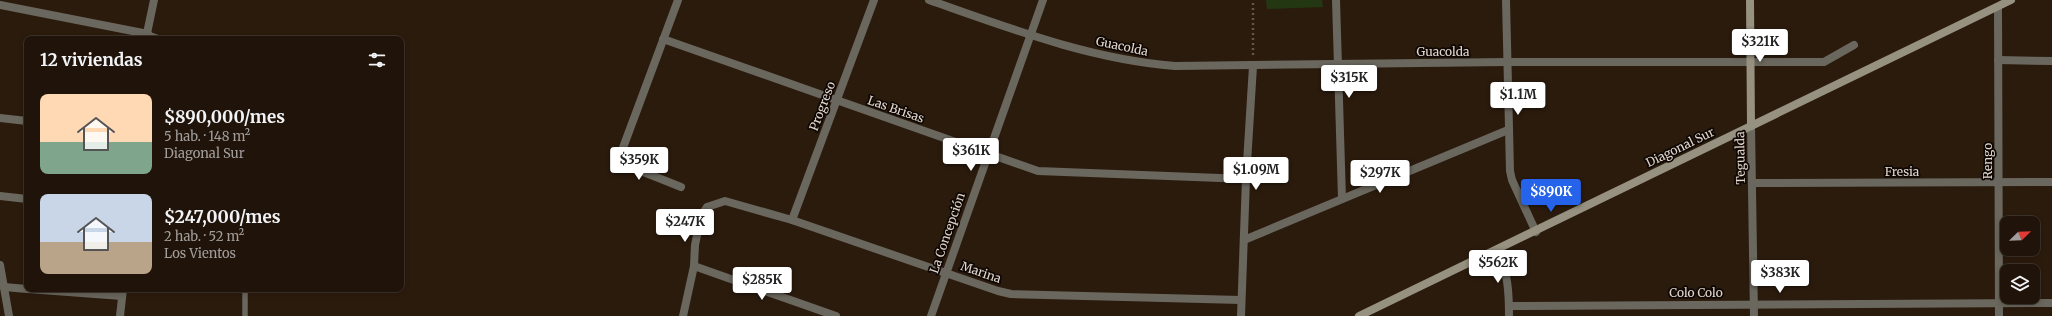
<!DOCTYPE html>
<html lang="es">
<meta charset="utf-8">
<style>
:root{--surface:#20140a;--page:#281d13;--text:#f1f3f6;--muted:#a29e9c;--line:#3d332b;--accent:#2563eb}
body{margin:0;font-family:Merriweather,serif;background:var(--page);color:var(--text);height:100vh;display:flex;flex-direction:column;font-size:15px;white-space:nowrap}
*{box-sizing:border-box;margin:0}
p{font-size:13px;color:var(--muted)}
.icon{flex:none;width:22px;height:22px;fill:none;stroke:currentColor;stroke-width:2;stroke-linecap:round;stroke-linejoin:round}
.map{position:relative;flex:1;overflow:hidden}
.details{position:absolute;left:24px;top:36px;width:380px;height:256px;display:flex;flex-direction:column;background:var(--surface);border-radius:8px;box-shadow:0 2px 6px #0003,0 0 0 1px var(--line)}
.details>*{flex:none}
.needle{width:26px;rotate:67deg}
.tools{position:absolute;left:2000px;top:216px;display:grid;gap:8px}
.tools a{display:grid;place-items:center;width:40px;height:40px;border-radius:8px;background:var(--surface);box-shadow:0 2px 6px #0003,0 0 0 1px var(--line);font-size:20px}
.price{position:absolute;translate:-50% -34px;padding:0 9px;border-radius:4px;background:#fff;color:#222;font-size:13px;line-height:26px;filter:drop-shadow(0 1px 2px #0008)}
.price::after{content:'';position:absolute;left:50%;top:24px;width:12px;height:9px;margin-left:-6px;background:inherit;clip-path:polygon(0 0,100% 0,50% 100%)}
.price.selected{background:var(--accent);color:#fff}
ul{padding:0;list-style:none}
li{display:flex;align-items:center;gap:12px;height:100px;padding:0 16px}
li span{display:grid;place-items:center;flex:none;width:112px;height:80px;border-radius:8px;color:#555}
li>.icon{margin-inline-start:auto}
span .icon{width:48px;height:48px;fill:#fffc;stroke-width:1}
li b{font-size:17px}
h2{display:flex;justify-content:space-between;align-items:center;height:48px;padding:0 16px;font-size:17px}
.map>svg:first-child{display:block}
.green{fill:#233712}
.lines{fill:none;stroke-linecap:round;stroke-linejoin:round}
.path{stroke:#635548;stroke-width:2.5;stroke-dasharray:2 3;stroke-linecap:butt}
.service{stroke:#6a675e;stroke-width:5.5}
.minor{stroke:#6a675e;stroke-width:8}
.tertiary{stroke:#6a675e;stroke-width:8}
.secondary{stroke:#969181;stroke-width:8}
.labels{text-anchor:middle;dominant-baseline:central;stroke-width:3.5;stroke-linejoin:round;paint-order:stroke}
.street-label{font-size:12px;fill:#e2d7ce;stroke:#0e0703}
</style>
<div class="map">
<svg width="2052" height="316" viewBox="0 0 2052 316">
<rect width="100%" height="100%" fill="#2b1b0d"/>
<path class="green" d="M1266,0h56l1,7 -56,2z"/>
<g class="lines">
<path class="path" d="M1253,55v-55"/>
<g class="service">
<path d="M148,34l14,5"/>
<path d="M245,316v-27"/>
</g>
<g class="minor">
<path d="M678,0l-57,153 5,12 55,22"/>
<path d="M929,0c80,28 160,59 246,66l333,-4h316l30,-17"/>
<path d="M1336,0l6,199"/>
<path d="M1506,0l4,171 2,9 24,52"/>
<path d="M0,5l148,29"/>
<path d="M1998,7l1,309"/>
<path d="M146,38l8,-38"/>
<path d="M663,39l375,132 208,8"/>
<path d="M1998,60l54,1"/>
<path d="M0,118l27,3"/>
<path d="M1753,183l299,-1"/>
<path d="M0,196l27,3"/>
<path d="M792,220l82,-220"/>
<path d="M1244,240l264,-110"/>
<path d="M1497,250c11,22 12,42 12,66"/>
<path d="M0,265l9,51"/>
<path d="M694,266l142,50"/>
<path d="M4,287l23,2"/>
<path d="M28,289l94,7"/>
<path d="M1509,306l543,-3"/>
<path d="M120,316l3,-27"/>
<path d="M683,316l11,-50 1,-21 6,-29 6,-9 18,-6 67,19 206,71 13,3 230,6"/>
<path d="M1241,316l5,-137 7,-113"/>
</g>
<g class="tertiary">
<path d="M1751,126l3,190"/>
<path d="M931,316l112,-316"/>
</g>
<g class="secondary">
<path d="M1750,0l1,126"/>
<path d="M1359,316l652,-316"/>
</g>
</g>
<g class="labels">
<g class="street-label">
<text transform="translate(1122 46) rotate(12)">Guacolda</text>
<text x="1443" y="51">Guacolda</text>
<text transform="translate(822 106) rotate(-69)">Progreso</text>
<text transform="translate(896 109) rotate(19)">Las Brisas</text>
<text transform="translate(1680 147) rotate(-26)">Diagonal Sur</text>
<text transform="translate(1740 158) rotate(-91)">Tegualda</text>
<text transform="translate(1987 161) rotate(-90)">Rengo</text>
<text x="1902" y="171">Fresia</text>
<text transform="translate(947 233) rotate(-71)">La Concepción</text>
<text transform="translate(981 272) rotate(19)">Marina</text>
<text x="1696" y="292">Colo Colo</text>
</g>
</g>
</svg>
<div class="tools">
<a><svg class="needle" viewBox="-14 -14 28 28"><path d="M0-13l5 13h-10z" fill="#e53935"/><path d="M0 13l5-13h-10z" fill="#a29e9c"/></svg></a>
<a><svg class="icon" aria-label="layers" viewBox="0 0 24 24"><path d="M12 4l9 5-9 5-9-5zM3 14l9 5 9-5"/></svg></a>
</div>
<b class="price" style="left:1760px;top:63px">$321K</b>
<b class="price" style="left:1349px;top:99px">$315K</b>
<b class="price" style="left:1518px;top:116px">$1.1M</b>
<b class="price" style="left:971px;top:172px">$361K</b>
<b class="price" style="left:639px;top:181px">$359K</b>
<b class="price" style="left:1256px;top:191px">$1.09M</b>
<b class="price" style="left:1380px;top:194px">$297K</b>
<b class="price selected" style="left:1551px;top:213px">$890K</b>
<b class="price" style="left:685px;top:243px">$247K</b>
<b class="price" style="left:1498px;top:284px">$562K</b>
<b class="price" style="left:1780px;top:294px">$383K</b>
<b class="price" style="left:762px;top:301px">$285K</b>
<section class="details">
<h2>12 viviendas<svg class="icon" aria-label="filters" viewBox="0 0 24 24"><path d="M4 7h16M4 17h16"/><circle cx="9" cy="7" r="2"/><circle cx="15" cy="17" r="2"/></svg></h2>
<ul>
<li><span style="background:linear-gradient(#ffd9b3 60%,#7fa58c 0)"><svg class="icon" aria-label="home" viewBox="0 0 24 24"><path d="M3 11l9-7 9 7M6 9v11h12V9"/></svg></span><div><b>$890,000/mes</b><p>5 hab. · 148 m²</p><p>Diagonal Sur</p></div></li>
<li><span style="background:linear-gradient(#c9d6e8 60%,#b9a48a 0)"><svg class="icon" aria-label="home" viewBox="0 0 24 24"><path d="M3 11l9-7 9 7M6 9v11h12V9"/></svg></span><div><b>$247,000/mes</b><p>2 hab. · 52 m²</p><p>Los Vientos</p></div></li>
</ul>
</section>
</div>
